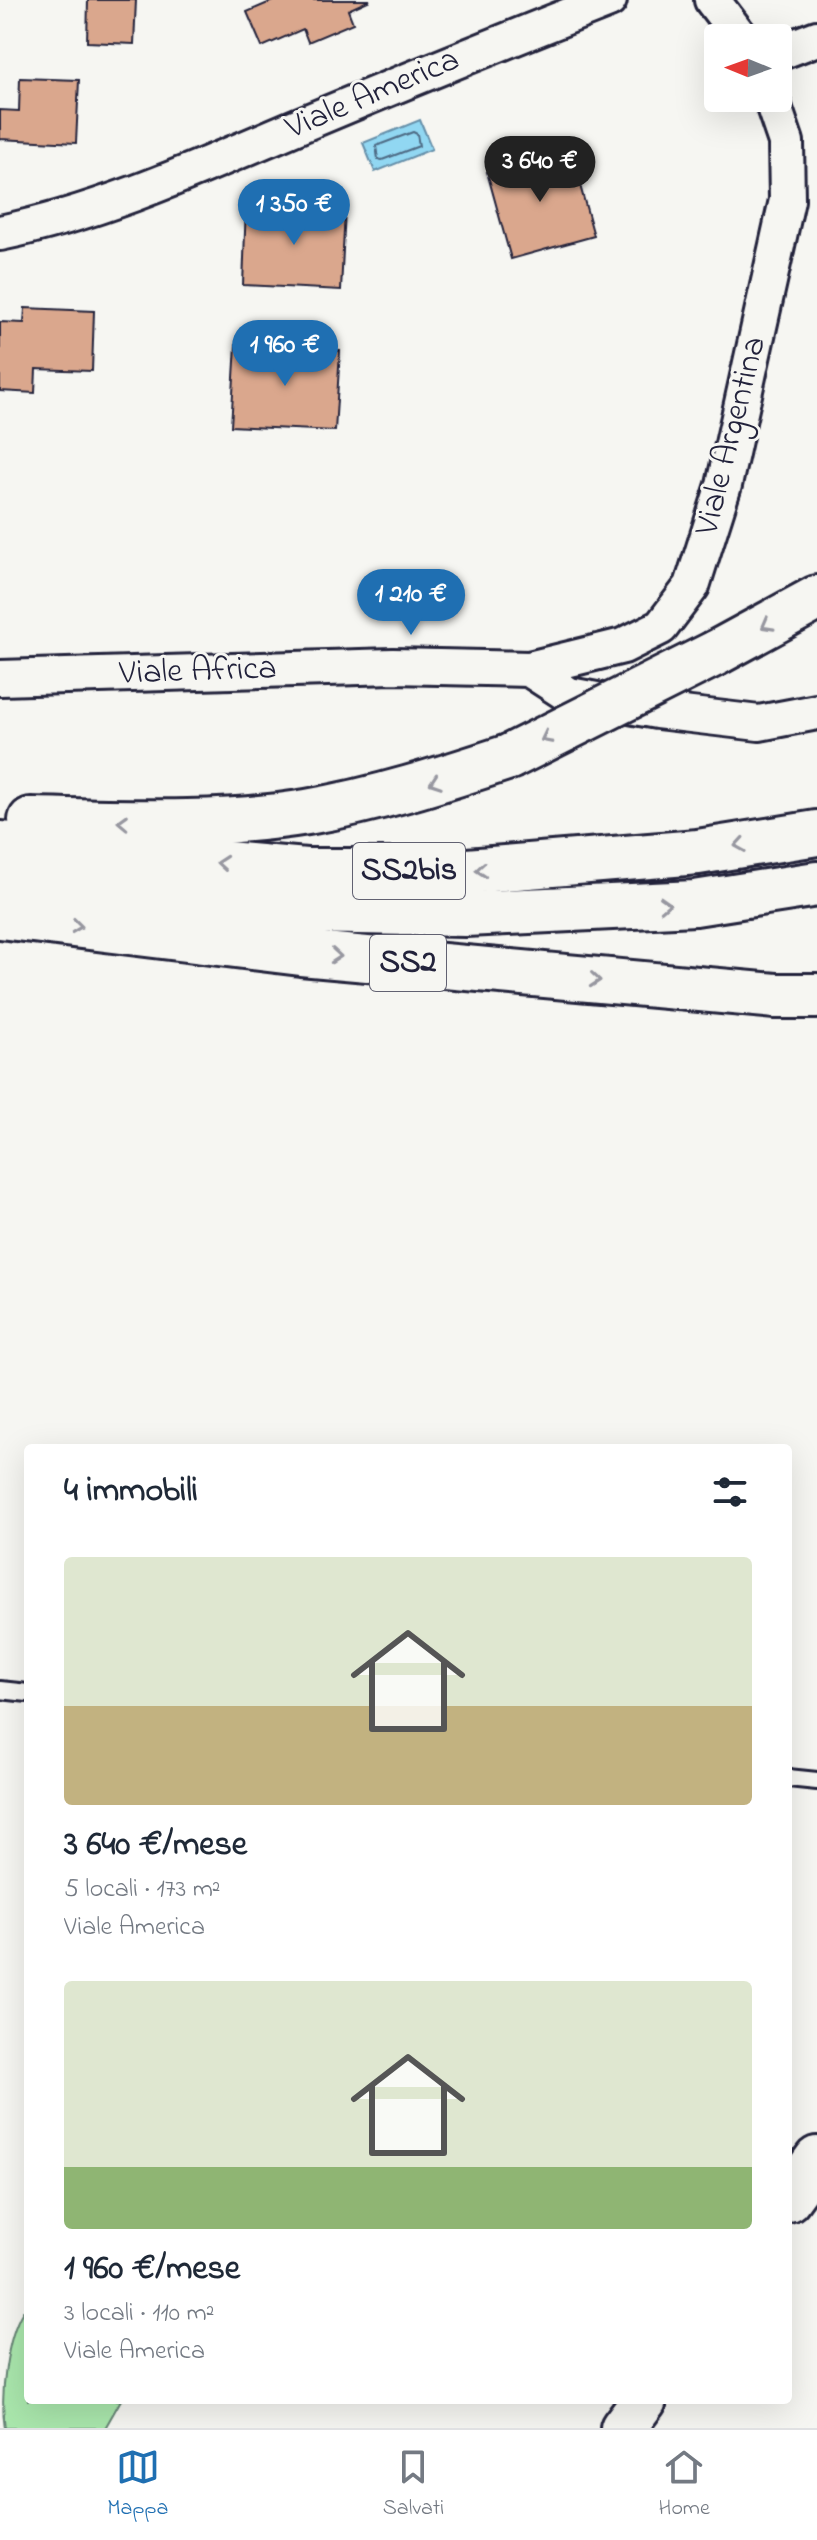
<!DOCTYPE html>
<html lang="it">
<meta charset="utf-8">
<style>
:root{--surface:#fff;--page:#f6f6f7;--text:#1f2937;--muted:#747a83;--line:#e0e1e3;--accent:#1f6fb2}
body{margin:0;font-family:"Indie Flower",sans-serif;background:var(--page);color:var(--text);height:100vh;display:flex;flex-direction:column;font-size:30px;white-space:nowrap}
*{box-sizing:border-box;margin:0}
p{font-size:26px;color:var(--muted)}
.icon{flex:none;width:44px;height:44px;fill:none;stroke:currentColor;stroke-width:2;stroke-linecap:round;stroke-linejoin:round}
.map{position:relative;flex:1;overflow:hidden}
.details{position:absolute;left:24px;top:1444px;width:768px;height:960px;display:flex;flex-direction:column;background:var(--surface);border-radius:8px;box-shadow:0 8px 32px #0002}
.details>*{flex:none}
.needle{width:52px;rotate:271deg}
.fabs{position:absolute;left:704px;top:24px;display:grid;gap:16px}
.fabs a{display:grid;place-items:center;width:88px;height:88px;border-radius:8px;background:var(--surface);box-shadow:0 8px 32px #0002;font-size:40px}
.price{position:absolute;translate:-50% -68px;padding:0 18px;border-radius:28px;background:var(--accent);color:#fff;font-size:26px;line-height:52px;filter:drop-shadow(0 2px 4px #0008)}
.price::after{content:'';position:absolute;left:50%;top:48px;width:24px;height:18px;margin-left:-12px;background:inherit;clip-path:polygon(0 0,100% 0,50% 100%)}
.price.active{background:#222;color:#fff}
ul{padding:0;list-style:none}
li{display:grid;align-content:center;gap:16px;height:424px;padding:0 40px}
li span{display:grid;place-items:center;height:248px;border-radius:8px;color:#555}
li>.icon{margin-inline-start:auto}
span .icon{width:144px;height:144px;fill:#fffc;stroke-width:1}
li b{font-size:34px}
h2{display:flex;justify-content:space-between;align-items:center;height:96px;padding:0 40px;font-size:34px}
.menu{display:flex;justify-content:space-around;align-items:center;height:112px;border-top:2px solid var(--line);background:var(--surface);font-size:22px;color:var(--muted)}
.menu a{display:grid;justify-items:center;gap:4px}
.menu .active{color:var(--accent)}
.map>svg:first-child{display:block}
.green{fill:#a9e6ac;stroke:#668474;stroke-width:2}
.water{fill:#91d7f2;stroke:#658fa9;stroke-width:2}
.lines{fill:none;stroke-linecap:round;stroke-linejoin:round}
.shore{stroke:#4e6a84;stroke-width:2}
.building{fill:#daa78d;stroke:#22223b;stroke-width:2}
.lane-casing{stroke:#22223b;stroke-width:22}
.street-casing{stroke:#22223b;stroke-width:40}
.secondary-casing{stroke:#22223b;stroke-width:50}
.highway-casing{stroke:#22223b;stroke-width:50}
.lane{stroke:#f6f6f2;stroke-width:16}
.street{stroke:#f6f6f2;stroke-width:34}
.secondary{stroke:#f6f6f2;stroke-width:44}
.highway{stroke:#f6f6f2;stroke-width:44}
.highway-bridge-casing{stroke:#22223b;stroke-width:50;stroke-linecap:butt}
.highway-bridge{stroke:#f6f6f2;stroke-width:44}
.oneway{stroke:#9797a0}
.labels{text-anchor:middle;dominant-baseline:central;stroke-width:6;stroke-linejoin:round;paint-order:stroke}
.shield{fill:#f6f6f2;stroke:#626272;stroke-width:2}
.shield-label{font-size:32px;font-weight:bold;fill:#22223b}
.street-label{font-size:34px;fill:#22223b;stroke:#f6f6f2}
</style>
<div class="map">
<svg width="817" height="2428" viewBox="0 0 817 2428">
<rect width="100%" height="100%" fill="#f6f6f2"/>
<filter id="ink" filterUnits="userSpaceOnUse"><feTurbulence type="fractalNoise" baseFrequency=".0125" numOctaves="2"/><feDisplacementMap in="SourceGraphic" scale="16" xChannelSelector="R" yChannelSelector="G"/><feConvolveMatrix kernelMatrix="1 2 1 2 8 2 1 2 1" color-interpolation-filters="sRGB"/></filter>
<g filter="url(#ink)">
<path class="green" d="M23,2311l5,1v88h93l-16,28h-100c-5,-31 1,-89 18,-117z"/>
<path class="water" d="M420,120l12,29 -57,23 -12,-29z"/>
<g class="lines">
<path class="shore" d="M413,132l4,2 2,12 -37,14 -4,-1 -2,-13z"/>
</g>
<g class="building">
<path d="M88,0h48l-2,44 -47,-2z"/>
<path d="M275,0h95l-22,10 5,13 -45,19 -5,-13 -41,18 -15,-35z"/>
<path d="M20,78l59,2 -3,63 -76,-4v-29l19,1z"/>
<path d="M570,149l24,87 -83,23 -24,-87z"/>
<path d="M246,205l99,4 -4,81 -98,-5z"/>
<path d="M25,308l69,3 -2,60 -56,-2 -1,24 -35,-2v-69l24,1z"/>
<path d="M236,345l104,6 -5,80 -104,-5z"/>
</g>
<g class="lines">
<g class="lane-casing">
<g id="lane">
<path d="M0,1690l28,3"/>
<path d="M788,1778l29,3"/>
</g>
</g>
<g class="street-casing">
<g id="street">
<path d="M712,0l29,38"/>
<path d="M778,53l39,-15"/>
<path d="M0,233c103,-21 201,-66 298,-107 103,-43 207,-85 311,-126"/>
<path d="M529,669l94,-23 38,-19 31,-41 32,-101 63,-285 -1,-58 -15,-44"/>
<path d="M0,678l393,-12 136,3 40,26 88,16 102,12 58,-11"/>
</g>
</g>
<g class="secondary-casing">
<g id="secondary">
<path d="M788,2199l29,-40"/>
<path d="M623,2428l21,-28"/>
</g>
</g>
<g class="highway-casing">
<g id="highway">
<path d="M716,653l101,-55"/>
<path d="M31,820c92,2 185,7 276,-8 70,-12 135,-33 202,-55"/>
<path d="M0,844l306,27h161l231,-19 119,-19"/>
<path d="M0,887l304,24 161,3 230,-11 122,-19"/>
<path d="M0,916l301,37 475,43h41"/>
</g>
</g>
<use href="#lane" class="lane"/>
<use href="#street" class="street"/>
<use href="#secondary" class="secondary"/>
<use href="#highway" class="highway"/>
<g class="highway-bridge-casing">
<path id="highway-bridge" d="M509,757l207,-104"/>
</g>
<use href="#highway-bridge" class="highway-bridge"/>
</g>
<defs><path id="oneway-chevron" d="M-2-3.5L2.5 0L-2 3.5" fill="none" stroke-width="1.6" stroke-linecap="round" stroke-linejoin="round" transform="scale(2)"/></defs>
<g class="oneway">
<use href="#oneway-chevron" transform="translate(767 625) rotate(151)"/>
<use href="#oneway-chevron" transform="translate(546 738) rotate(153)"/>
<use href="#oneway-chevron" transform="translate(435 782) rotate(161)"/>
<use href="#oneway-chevron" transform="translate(123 822) rotate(-178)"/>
<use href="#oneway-chevron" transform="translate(740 845) rotate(171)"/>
<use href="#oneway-chevron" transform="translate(222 863) rotate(-175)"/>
<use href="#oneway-chevron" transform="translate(481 870) rotate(175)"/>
<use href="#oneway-chevron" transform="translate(665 904) rotate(-3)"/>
<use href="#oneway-chevron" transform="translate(77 926) rotate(7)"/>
<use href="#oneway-chevron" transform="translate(336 956) rotate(5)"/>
<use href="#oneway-chevron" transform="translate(595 980) rotate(5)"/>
</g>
</g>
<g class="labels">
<g class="shield">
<rect x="353" y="843" width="112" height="56" rx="6"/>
<rect x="370" y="935" width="76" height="56" rx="6"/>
</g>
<g class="shield-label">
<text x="409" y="871">SS2bis</text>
<text x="408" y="963">SS2</text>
</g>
<g class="street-label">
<text transform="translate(373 95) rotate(-23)">Viale America</text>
<text transform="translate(732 436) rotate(-76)">Viale Argentina</text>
<text transform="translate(198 672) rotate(-2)">Viale Africa</text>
</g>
</g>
</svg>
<div class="fabs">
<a><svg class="needle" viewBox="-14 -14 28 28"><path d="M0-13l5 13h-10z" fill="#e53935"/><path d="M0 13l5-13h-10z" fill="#747a83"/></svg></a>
</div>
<b class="price active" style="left:540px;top:204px">3 640 €</b>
<b class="price" style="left:294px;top:247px">1 350 €</b>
<b class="price" style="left:285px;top:388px">1 960 €</b>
<b class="price" style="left:411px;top:637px">1 210 €</b>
<section class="details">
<h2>4 immobili<svg class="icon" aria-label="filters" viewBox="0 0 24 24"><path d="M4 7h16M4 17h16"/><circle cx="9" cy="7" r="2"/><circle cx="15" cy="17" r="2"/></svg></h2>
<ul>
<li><span style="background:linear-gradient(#dfe7d0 60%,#c2b280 0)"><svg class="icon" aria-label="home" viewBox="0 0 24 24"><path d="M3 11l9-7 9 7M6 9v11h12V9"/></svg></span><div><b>3 640 €/mese</b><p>5 locali · 173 m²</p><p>Viale America</p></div></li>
<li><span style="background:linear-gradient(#dfe7d0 75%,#8fb573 0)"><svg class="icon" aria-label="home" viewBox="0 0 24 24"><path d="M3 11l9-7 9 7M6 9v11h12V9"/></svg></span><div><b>1 960 €/mese</b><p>3 locali · 110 m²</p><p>Viale America</p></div></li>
</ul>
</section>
</div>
<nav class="menu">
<a class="active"><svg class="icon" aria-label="map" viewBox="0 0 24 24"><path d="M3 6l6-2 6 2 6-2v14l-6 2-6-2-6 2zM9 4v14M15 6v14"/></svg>Mappa</a>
<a><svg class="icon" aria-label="saved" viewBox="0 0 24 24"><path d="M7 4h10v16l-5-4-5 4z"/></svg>Salvati</a>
<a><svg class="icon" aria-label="home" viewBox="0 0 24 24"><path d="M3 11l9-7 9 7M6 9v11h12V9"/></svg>Home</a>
</nav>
